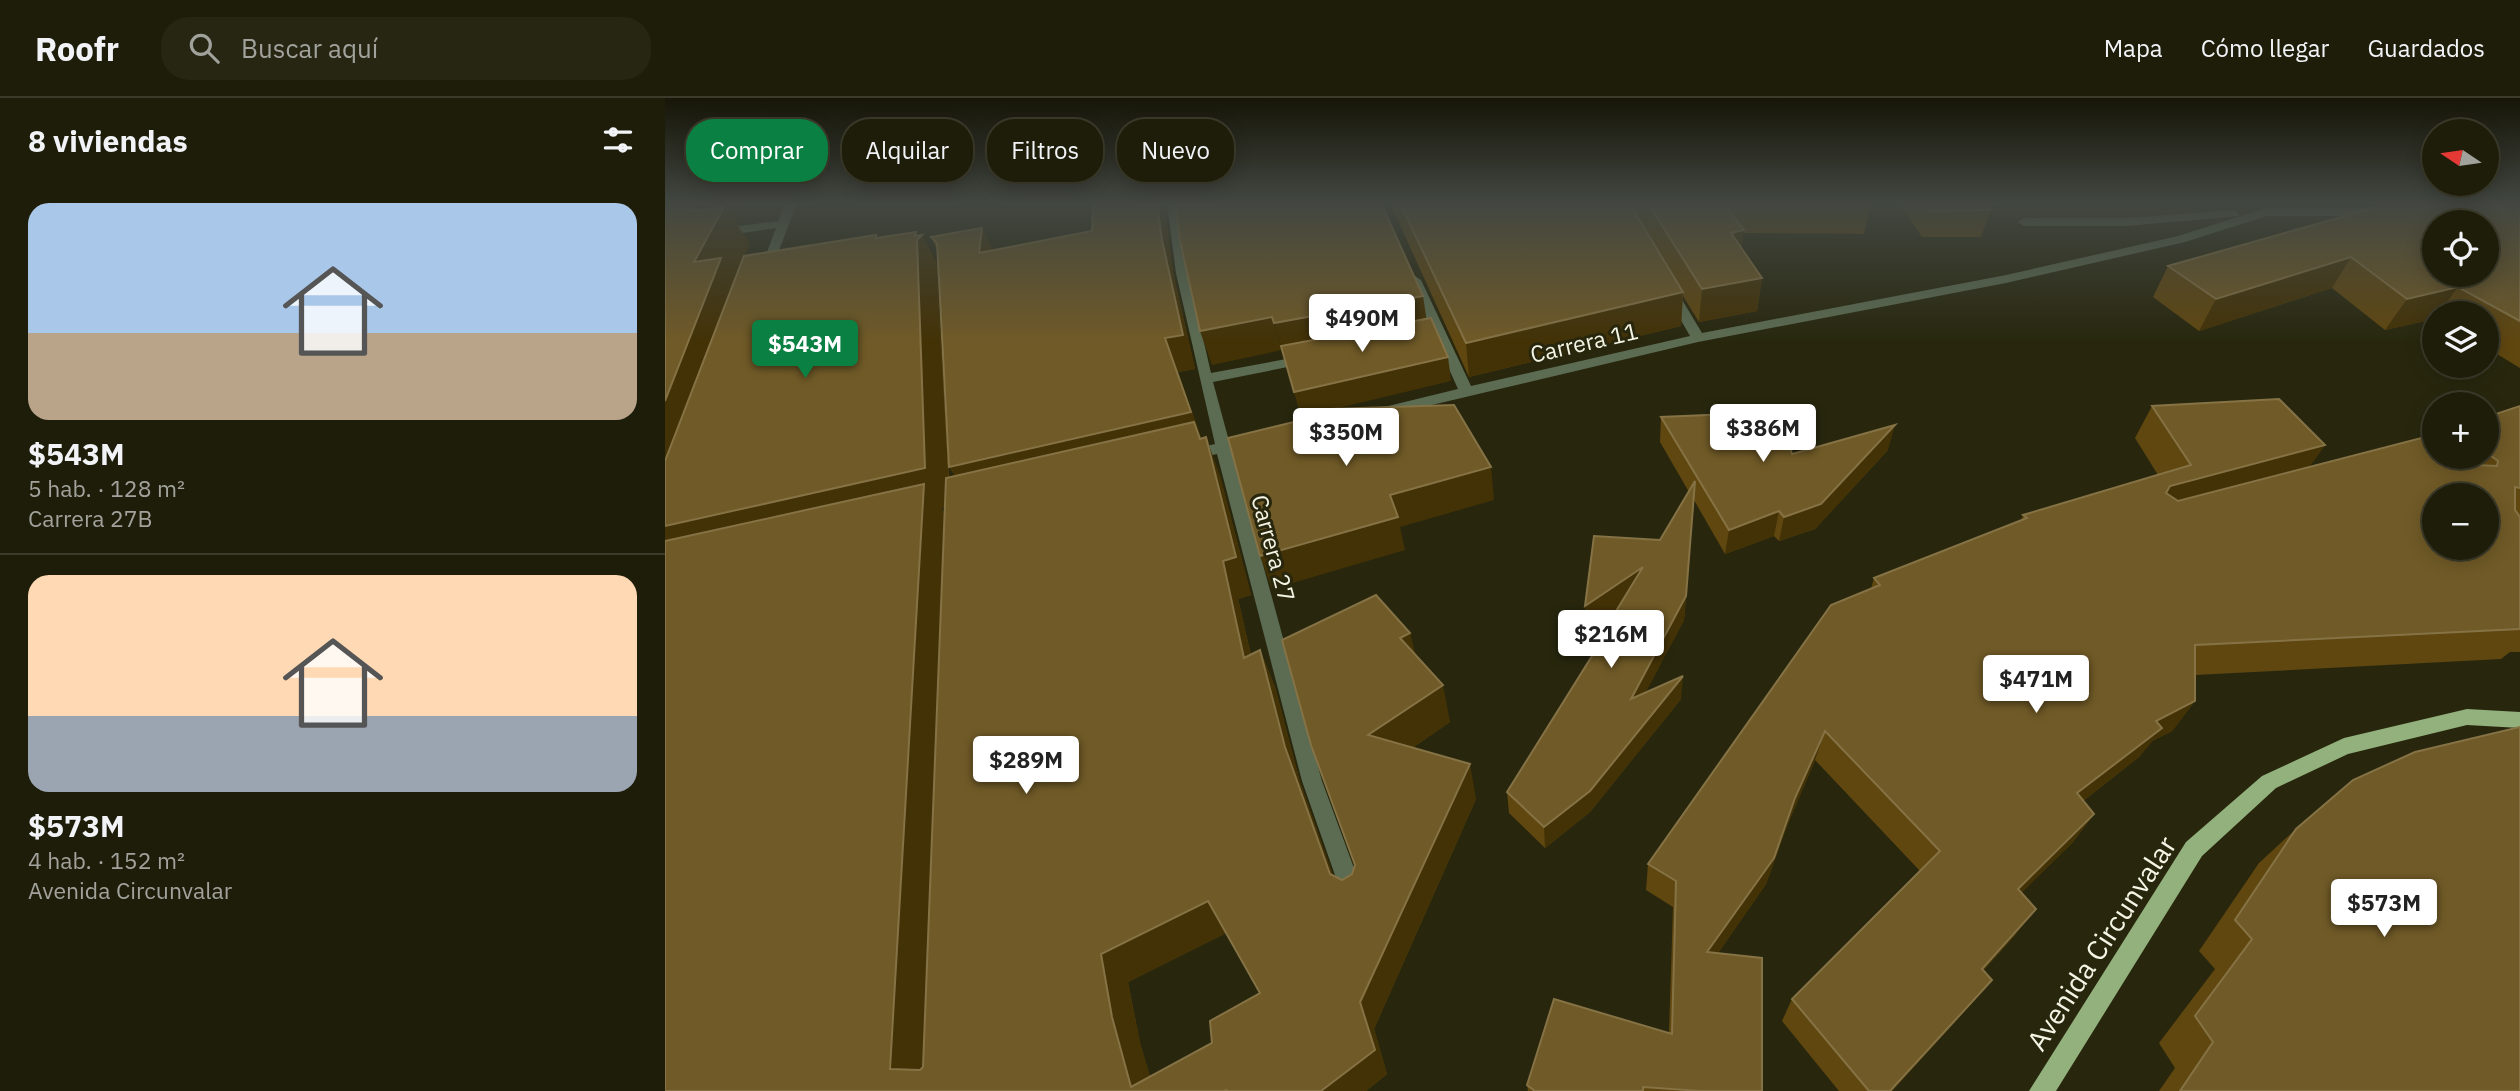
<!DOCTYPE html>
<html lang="es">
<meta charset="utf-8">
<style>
:root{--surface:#1e1d0a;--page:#262613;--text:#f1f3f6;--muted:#a1a29c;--line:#3c3b2b;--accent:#0b8043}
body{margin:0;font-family:"IBM Plex Sans",sans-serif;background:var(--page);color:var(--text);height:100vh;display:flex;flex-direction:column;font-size:26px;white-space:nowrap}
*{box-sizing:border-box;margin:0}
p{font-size:23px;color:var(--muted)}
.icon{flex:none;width:38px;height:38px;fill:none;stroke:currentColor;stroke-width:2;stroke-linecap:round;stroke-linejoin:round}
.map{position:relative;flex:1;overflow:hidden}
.panel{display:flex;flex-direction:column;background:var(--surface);width:665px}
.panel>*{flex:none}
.hud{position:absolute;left:21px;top:21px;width:665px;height:63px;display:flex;gap:14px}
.needle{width:46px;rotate:283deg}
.controls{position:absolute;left:1757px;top:21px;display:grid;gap:14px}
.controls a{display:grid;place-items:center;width:77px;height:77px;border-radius:50%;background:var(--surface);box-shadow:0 4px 18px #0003,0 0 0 2px var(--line);font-size:35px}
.price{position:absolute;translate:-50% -60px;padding:0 16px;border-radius:7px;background:#fff;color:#222;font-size:23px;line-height:46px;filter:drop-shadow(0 2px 4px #0008)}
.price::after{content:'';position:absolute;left:50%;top:42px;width:21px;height:16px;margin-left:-10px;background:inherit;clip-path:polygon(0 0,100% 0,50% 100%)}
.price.on{background:var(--accent);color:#fff}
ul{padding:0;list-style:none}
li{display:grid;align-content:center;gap:14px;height:371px;padding:0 28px}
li+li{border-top:2px solid var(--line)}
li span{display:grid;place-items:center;height:217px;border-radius:21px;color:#555}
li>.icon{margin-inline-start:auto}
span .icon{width:126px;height:126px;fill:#fffc;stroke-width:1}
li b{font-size:30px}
h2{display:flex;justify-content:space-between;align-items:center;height:84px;padding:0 28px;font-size:30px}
.tag{padding:0 24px;border-radius:28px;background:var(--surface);box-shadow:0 4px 18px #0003,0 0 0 2px var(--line);font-size:24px;line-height:63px}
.tag.on{background:var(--accent);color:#fff}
header{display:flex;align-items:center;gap:42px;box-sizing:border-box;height:98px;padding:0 35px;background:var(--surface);border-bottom:2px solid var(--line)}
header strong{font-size:33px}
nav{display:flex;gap:38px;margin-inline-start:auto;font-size:24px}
.search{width:490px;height:63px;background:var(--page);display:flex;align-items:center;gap:18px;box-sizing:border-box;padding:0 24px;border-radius:28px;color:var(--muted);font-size:26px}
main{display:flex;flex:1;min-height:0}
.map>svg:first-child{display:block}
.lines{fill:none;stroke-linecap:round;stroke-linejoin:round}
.minor{fill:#5c6c52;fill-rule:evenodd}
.major{fill:#92b17c;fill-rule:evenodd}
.wall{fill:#604710;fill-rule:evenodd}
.shaded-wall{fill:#433206}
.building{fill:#705a27;stroke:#857245;stroke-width:2;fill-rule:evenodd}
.labels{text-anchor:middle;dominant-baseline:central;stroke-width:6;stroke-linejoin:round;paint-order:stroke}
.street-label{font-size:23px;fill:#f5f5e5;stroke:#28270e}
.near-street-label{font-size:28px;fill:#f5f5e5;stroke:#28270e}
</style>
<header>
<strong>Roofr</strong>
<div class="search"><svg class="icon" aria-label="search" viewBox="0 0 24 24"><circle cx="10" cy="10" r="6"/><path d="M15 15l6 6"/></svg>Buscar aquí</div>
<nav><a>Mapa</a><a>Cómo llegar</a><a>Guardados</a></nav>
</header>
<main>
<section class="panel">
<h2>8 viviendas<svg class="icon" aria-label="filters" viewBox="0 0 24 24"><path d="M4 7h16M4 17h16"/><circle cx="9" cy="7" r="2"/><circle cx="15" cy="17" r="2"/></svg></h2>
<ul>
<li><span style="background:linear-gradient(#a9c7e8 60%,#b9a48a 0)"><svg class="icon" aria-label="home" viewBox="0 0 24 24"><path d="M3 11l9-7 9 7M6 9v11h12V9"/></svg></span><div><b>$543M</b><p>5 hab. · 128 m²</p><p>Carrera 27B</p></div></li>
<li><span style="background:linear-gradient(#ffd9b3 65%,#9aa5b1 0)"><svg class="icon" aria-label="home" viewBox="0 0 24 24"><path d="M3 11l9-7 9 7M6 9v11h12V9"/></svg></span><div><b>$573M</b><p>4 hab. · 152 m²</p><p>Avenida Circunvalar</p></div></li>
</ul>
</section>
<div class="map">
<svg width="1855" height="993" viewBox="0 0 1855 993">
<rect width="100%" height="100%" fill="#28270e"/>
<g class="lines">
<g class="minor">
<path d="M120,105h12l-27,71h-8l-2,-3 16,-43 -60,9 -6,-4 6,-4 62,-8z"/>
<path d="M502,105h12l9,70 23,100 97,-18 7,4 -7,4 -95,19 16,59 23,-5 8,5 -3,4 -25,6 90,330 43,117 -3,7 -8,4 -8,-4 -3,-7 -41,-117 -85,-327 -27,6 -8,-5 3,-4 30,-7 -39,-171z"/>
<path d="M1601,110h121l6,4 -6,4h-120l-82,26 -179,41 -308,59 -313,74 -7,-5 2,-3 78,-19 -49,-109 6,-4 6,4 50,106 219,-50 -26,-45 6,-4 5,1 27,45 304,-58 172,-39z"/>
<path d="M1569,112l6,4 -2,2 -111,10h-103l-6,-4 6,-4h103z"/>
</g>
<path class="major" d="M1802,611l53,3v16l-53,-3 -119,29 -72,34 -74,68 -146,235h-27l157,-249 76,-66 82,-38z"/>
</g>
<g class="wall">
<path d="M0,105h82l-12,19 15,22 -6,12 133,-19 61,28 -1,-15 -6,-13 51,-9 11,23 99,-20 1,-28h71l9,70 22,96 -17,3 23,66 19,38 31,119 -13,4 13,56 9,-5 15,37 25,95 33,94 9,4 10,-6 3,-9 55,-232 5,22 35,67 -38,26 64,51 -102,230 13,45 -21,17h-701zM78,160l-8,20 -1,-2zM274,177l10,192 7,9 -7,2 -12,-202zM280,409v7l-4,-6zM561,835l34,60 -48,50 -62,34 -10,-34 -12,-61z"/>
<path d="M725,105h481l-7,31 -121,-1 -1,15 20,30 -5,33 -58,11 -16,-26 -2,30 -212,51z"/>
<path d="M1234,105h95l-13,34h-59z"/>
<path d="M1855,105v165l-33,-20v-35h-53v6l-49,11 -53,-42 -133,43 -46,-34 15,-31z"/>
<path d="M1487,308l173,39 -16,22 125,-10h53v-40l33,-11v246h-10l-9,7 -306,16v26l-23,30 -20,10 -13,16 -56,44 11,13 -21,28 -52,51 -5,41 -33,37 9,9 -19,22 -81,89h-53l-57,-70 10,-22 128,-128 -105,-111 -28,66 -21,58 -48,69 44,138h-234l-1,-6 142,-52 4,-126 -27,-17 2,-26 223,-275 3,-11 147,-57 2,-6 135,-40 -23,-37z"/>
<path d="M996,319l131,37 96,-4 -73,79 -36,12 -5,-5 -49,18 -31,-54 -10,120 -39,73 36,6 -91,113 -45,36 -36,-35 -2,-21 92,-147v-6l20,-32 -34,23v-24l75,-66 29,-48 -29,-50z"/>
<path d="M1631,731l224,262h-361l16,-23 -16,-25 56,-74 -16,-18 60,-88z"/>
</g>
<g class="shaded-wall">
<path d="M0,105h82l-12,19 15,22 -16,32 14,20 167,-60 1,-4 3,6 3,-3 20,37 -5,4 13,230 -9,2 9,14 -18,569 -42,-22 -225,-510z"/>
<path d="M492,105h7l9,70 22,96 -17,3 26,74 -233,55 -22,-34 216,-129z"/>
<path d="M1327,105h2l-13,34 9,-27z"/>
<path d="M317,130l16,33 -19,-8z"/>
<path d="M1079,132l-4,32 -9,-29z"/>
<path d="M1686,159l-19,31 -133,43 17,-32z"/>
<path d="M1097,180l-5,33 -58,11 3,-33z"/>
<path d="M1793,189l-19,26h-5v6l-49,11 22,-31z"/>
<path d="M1018,194l-2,34 -212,51 -3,-34z"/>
<path d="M758,198l5,33 -144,28 -10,-34z"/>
<path d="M607,219l10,33 -70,15 -12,-34z"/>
<path d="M783,259l3,24 -150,36 -7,-25z"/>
<path d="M1230,327l-7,25 -73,79 -36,12 5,-24z"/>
<path d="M541,339l14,39 31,119 -13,4 22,96 -16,-37 -21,-97z"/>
<path d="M1660,347l-23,32 -151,40 19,-31z"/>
<path d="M826,369l3,33 -94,27 5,23 -133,39 -12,-33 130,-61z"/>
<path d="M1114,413l-5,25 -49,18 4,-24z"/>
<path d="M978,469l-2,25 -56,38v-24z"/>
<path d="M1021,498l-2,24 -54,102 1,-23z"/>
<path d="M745,535l9,37 -19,-32z"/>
<path d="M595,552l15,37 25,95 44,124 -14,-32 -45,-127z"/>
<path d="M1018,578l-2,23 -91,113 -45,36 -1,-21z"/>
<path d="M778,587l7,37 -71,48 -11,-35z"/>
<path d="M1530,603l-23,30 -20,10 -13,16 -82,64 20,-28 79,-72z"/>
<path d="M1160,633l-10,29 -28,66 -21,58 -64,92 5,-24 88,-154z"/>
<path d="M805,666l6,35 -102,230 13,45 -21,17h-45z"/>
<path d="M1429,716l-21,28 -74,73 19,-26z"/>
<path d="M543,803l21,31 -101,50 12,61 14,48 -23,-4 -19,-70 -11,-63z"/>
<path d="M1371,811l-20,25 -53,59 19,-24z"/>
<path d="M1327,882l-19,22 -81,89h-2z"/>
</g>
<g class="building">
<path d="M23,105h9l-6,8 33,-4 -30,55 27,-4 -56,143v-195z"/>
<path d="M428,105h64l5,37 21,95 -18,3 26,74 -242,55 -12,-224 -6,-6 51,-9 -3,25 113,-22z"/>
<path d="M510,105h206l42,93 -149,27 -2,-6 -72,14 -20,-91z"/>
<path d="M735,105h229l54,89 -217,51z"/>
<path d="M983,105h75l21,27 -13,3 31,45 -60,11z"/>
<path d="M1259,105h68l-2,7 -61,1z"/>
<path d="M1726,105h129v118l-62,-34 -51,12 -56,-42 -135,42 -48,-33zM1769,124h53v53h-53z"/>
<path d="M251,134l-1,4 7,-1 -5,5 8,228 -260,58v-65l79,-205 132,-21v3z"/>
<path d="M766,220l17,39 -154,35 -13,-46z"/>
<path d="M1614,301l46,46 -155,41 -4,7 12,8 255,-66 1,22h29l12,8 22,1 1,-5 -11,-8v-36l33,-11v82l-5,-1v23l5,7v112l-325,16v56l-39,20 6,7 -85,65 17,21 -76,75 18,20 -54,60 10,11 -102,111h-21l-77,-92 148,-148 -115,-120 -30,67 -21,60 -67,94 55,6v133h-62l-57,-4v4h-108l-8,-6 27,-86 118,35 4,-153 -28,-17 183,-259 49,-20 -6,-7 153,-60 -4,-3 168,-50 -39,-59zM1769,397h53v53h-53z"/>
<path d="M789,307l37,62 -101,28 8,22 -138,39 -32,-118 74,-18 -3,-10z"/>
<path d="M1114,314l13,42 103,-29 -74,79 -37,13 -5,-6 -50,19 -68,-113z"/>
<path d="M529,324l6,17 6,-2 30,120 -13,4 21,97 16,-8 25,97 45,127 12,6 10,-6 3,-9 -44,-120 -29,-105 94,-45 34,38 -10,5 43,47 -75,50 102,29 -110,238 15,48 -54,41h-94l-1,-1 -2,1h-559v-550l259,-57 -34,585 30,1 3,-3 23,-589zM543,803l52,92 -50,28 2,22 -81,44 -19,-70 -11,-63z"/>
<path d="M1030,383l-9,115 -55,103 52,-23 -93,115 -46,36 -37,-35 95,-152 -3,-1 44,-72 -58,39 9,-70 66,4z"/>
<path d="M1855,629v364h-340l33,-49 -18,-26 57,-77 -17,-19 61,-91 57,-49 62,-28z"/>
</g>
<linearGradient id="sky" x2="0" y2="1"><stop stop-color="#161508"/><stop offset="0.43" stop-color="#424741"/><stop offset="1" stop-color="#424741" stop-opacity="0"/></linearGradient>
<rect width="1855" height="244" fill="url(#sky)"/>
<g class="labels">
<g class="street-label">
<text transform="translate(919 244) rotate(-13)">Carrera 11</text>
<text transform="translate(609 450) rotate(75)">Carrera 27</text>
</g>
<g class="near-street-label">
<text transform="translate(1436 845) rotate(-57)">Avenida Circunvalar</text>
</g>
</g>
</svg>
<div class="controls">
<a><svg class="needle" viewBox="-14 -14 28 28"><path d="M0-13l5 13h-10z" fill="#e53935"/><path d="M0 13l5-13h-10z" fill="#a1a29c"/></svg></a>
<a><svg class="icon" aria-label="locate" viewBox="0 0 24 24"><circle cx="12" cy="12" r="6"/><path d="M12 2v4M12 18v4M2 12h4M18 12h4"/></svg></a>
<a><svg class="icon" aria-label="layers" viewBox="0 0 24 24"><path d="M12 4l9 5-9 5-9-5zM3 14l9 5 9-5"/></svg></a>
<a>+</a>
<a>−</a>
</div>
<b class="price" style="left:697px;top:256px">$490M</b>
<b class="price on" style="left:140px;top:282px">$543M</b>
<b class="price" style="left:1098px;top:366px">$386M</b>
<b class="price" style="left:681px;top:370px">$350M</b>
<b class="price" style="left:946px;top:572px">$216M</b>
<b class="price" style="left:1371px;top:617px">$471M</b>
<b class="price" style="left:361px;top:698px">$289M</b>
<b class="price" style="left:1719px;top:841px">$573M</b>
<div class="hud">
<a class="tag on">Comprar</a>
<a class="tag">Alquilar</a>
<a class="tag">Filtros</a>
<a class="tag">Nuevo</a>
</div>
</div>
</main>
